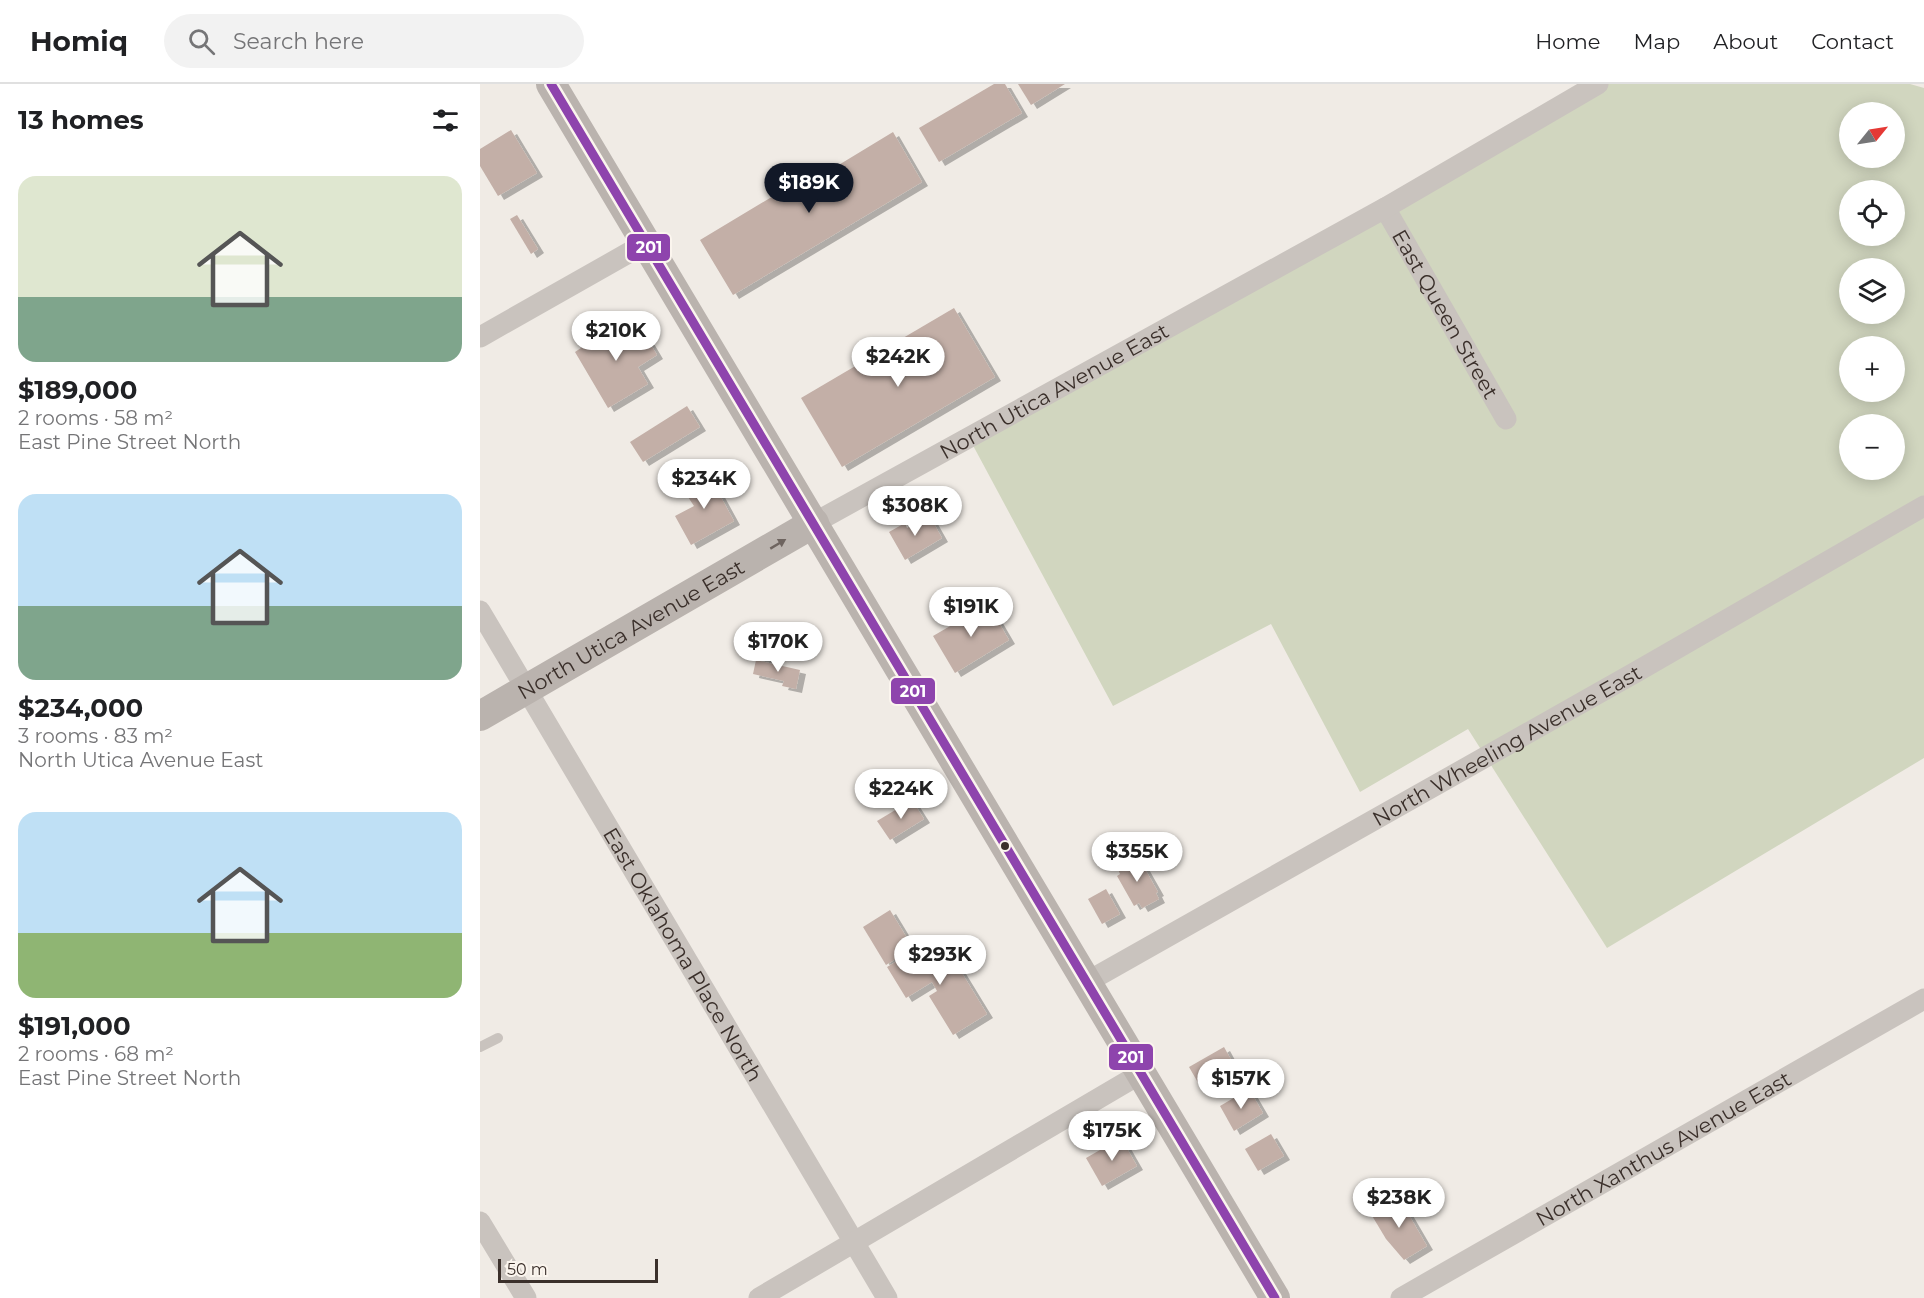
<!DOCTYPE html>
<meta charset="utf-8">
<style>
:root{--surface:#fff;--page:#f2f2f2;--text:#202124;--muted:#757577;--line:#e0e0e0;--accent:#111827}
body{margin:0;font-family:Montserrat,sans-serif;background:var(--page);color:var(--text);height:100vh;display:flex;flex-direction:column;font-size:22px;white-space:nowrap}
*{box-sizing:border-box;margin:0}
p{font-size:20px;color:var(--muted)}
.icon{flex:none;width:33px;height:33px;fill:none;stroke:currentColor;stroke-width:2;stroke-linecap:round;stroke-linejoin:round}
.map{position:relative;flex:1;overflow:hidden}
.side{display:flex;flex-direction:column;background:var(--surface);width:480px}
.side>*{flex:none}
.needle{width:39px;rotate:60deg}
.controls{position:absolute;left:1359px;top:18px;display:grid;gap:12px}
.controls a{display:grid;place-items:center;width:66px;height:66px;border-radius:50%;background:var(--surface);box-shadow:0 3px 15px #0003;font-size:30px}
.scale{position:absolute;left:18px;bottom:15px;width:160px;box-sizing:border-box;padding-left:6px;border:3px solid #3b302b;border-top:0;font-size:16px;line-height:21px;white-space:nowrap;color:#3b302b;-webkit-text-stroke:4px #fbf5ee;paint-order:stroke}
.price{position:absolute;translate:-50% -51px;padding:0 14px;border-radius:21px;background:#fff;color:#222;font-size:20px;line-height:39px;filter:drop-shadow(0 2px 3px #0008)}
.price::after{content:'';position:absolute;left:50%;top:36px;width:18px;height:14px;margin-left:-9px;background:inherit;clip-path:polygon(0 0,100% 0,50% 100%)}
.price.active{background:var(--accent);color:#fff}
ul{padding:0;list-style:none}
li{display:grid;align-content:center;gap:12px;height:318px;padding:0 18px}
li span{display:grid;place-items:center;height:186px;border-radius:18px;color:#555}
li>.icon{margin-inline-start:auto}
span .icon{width:108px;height:108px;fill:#fffc;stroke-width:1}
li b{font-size:26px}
h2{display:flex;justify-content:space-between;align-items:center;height:72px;padding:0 18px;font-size:26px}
header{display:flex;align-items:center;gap:36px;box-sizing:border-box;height:84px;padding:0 30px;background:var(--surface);border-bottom:2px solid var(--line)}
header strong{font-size:28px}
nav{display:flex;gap:33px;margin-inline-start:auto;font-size:21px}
.search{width:420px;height:54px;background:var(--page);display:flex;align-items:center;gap:15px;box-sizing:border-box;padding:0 21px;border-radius:33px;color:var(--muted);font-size:22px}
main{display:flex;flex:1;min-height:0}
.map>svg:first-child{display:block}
.green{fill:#d1d6bf;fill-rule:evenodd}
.building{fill:#c3afa7;filter:url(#shadow)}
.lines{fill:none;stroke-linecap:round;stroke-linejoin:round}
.service{stroke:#c9c3be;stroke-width:10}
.minor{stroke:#c9c3be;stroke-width:21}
.secondary{stroke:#bab3ae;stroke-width:30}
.bus-1-casing{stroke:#fbf5ee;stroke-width:14}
.bus-1{stroke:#8e44ad;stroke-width:9}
.oneway{fill:#6e645f}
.bus-dot{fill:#3b302b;stroke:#fbf5ee;stroke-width:2}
.labels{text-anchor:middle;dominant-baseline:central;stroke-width:4.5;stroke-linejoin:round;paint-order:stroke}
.street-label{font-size:21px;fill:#3b302b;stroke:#fbf5ee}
.line-badge{stroke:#fbf5ee;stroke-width:2}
.badge-label{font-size:16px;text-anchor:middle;font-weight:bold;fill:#fff}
</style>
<header>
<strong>Homiq</strong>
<div class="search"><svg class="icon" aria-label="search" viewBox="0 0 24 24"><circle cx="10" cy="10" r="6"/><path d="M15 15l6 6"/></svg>Search here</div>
<nav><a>Home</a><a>Map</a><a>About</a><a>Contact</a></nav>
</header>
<main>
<section class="side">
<h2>13 homes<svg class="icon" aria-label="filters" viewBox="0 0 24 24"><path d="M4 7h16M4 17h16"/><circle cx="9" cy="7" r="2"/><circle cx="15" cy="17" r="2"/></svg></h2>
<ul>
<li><span style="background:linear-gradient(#dfe7d0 65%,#7fa58c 0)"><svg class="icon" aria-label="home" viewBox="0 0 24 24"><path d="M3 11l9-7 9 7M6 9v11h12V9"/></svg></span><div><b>$189,000</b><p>2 rooms · 58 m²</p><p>East Pine Street North</p></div></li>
<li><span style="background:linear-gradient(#bfe0f5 60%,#7fa58c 0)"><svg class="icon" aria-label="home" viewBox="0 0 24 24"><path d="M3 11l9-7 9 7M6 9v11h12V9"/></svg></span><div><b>$234,000</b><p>3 rooms · 83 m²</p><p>North Utica Avenue East</p></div></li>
<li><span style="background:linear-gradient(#bfe0f5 65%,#8fb573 0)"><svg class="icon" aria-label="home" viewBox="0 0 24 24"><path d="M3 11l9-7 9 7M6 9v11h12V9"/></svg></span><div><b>$191,000</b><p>2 rooms · 68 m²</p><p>East Pine Street North</p></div></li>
</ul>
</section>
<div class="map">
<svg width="1444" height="1214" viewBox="0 0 1444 1214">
<defs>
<filter id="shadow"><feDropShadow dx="6" dy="4" stdDeviation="0" flood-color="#0004"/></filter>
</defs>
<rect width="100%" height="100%" fill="#f0ebe5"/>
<path class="green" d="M1115,0h315l14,4v670l-317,190 -139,-219 -108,63 -89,-168 -158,82 -144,-268zM1370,28h44v46h-44zM1370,106h44v46h-44zM1370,184h44v46h-44zM1370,262h44v46h-44zM1370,340h44v46h-44z"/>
<g class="building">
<path d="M514,0h11l17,29 -83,49 -20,-34z"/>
<path d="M538,0h47l-34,21z"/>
<path d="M31,46l26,43 -39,23 -18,-30v-17z"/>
<path d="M413,48l29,50 -189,113 -33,-55 105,-63 4,6z"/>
<path d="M37,131l21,34 -7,5 -21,-35z"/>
<path d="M474,224l41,69 -153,90 -41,-69z"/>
<path d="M131,239l10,17 20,-12 16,27 -19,12 10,17 -40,24 -33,-56 6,-4 -3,-5z"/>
<path d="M207,322l13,21 -57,35 -13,-20z"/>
<path d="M225,384l29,53 -43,24 -16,-29 19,-10 -8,-12 12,-7 -7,-12z"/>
<path d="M449,431l13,23 -37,22 -16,-28 16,-9 2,5z"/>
<path d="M508,520l21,36 -54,33 -22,-37z"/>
<path d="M273,554l17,4 -4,18 -17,-4z"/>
<path d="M276,576l44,10 -4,19 -14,-3 2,-5 -31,-7z"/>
<path d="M432,716l12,19 -34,21 -13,-19z"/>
<path d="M655,773l3,6 3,-1 17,30 -2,1 3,6 -17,9 -3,-5 -5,3 -17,-30 3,-2 -3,-7z"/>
<path d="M626,805l14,25 -18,10 -14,-25z"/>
<path d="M410,826l23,38 -27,17 -23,-38z"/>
<path d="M463,858l44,72 -34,21 -24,-39 8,-5 -5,-9 -26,16 -19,-31 27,-16 3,7z"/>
<path d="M744,963l15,27 -35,19 -15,-26z"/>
<path d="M769,1005l14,24 -29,18 -14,-25z"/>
<path d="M791,1050l13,22 -26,15 -13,-22z"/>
<path d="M641,1054l16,28 -35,20 -16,-28z"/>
<path d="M919,1114l28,48 -23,14 -18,-21 -15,-25z"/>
</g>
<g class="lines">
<path class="service" d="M0,963l18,-9"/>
<g class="minor">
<path id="s1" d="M905,124l121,211"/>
<path d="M0,253l166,-94"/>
<path id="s2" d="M334,439l571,-315 213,-124"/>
<path id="s3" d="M0,527l407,687"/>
<path id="s4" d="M607,898l549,-310 288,-166"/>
<path d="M0,1138l46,76"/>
<path d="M279,1214l381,-224"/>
<path id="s5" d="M921,1214l523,-299"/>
</g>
<g class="secondary">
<path d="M71,0l724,1214"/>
<path id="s6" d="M0,632l334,-193"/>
</g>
<g class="bus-1-casing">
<path id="bus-1" d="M71,0l724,1214"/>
</g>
<use href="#bus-1" class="bus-1"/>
</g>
<defs><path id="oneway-solid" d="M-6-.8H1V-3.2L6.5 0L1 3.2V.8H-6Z" transform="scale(1.5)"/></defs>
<use class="oneway" href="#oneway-solid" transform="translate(298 460) rotate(-31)"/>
<circle class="bus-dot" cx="525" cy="762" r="5"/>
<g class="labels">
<g class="street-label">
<text stroke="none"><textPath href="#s1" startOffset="122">East Queen Street</textPath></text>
<text stroke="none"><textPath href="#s2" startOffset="274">North Utica Avenue East</textPath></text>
<text stroke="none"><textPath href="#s6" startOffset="174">North Utica Avenue East</textPath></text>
<text stroke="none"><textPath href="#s4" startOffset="482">North Wheeling Avenue East</textPath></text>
<text stroke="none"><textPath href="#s3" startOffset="399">East Oklahoma Place North</textPath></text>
<text stroke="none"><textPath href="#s5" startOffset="302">North Xanthus Avenue East</textPath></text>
</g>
</g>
<g class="line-badge">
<rect x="146" y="149" width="45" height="29" rx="6" fill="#8e44ad"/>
<rect x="410" y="593" width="46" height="28" rx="6" fill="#8e44ad"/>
<rect x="628" y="959" width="46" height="28" rx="6" fill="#8e44ad"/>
</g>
<g class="badge-label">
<text x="169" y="169">201</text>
<text x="433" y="613">201</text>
<text x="651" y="979">201</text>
</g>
</svg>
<div class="controls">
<a><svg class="needle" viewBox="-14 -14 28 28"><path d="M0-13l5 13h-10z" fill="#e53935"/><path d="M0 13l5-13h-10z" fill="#757577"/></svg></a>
<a><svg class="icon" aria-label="locate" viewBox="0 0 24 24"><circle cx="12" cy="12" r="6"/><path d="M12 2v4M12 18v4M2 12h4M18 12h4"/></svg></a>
<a><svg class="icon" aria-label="layers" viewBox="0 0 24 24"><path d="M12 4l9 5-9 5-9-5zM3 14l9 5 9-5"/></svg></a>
<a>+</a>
<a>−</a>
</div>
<div class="scale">50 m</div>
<b class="price active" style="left:329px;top:130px">$189K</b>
<b class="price" style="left:136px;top:278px">$210K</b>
<b class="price" style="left:418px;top:304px">$242K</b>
<b class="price" style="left:224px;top:426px">$234K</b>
<b class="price" style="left:435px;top:453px">$308K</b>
<b class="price" style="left:491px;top:554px">$191K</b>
<b class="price" style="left:298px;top:589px">$170K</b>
<b class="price" style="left:421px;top:736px">$224K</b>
<b class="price" style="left:657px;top:799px">$355K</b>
<b class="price" style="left:460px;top:902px">$293K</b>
<b class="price" style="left:761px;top:1026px">$157K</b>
<b class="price" style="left:632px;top:1078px">$175K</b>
<b class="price" style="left:919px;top:1145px">$238K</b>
</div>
</main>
